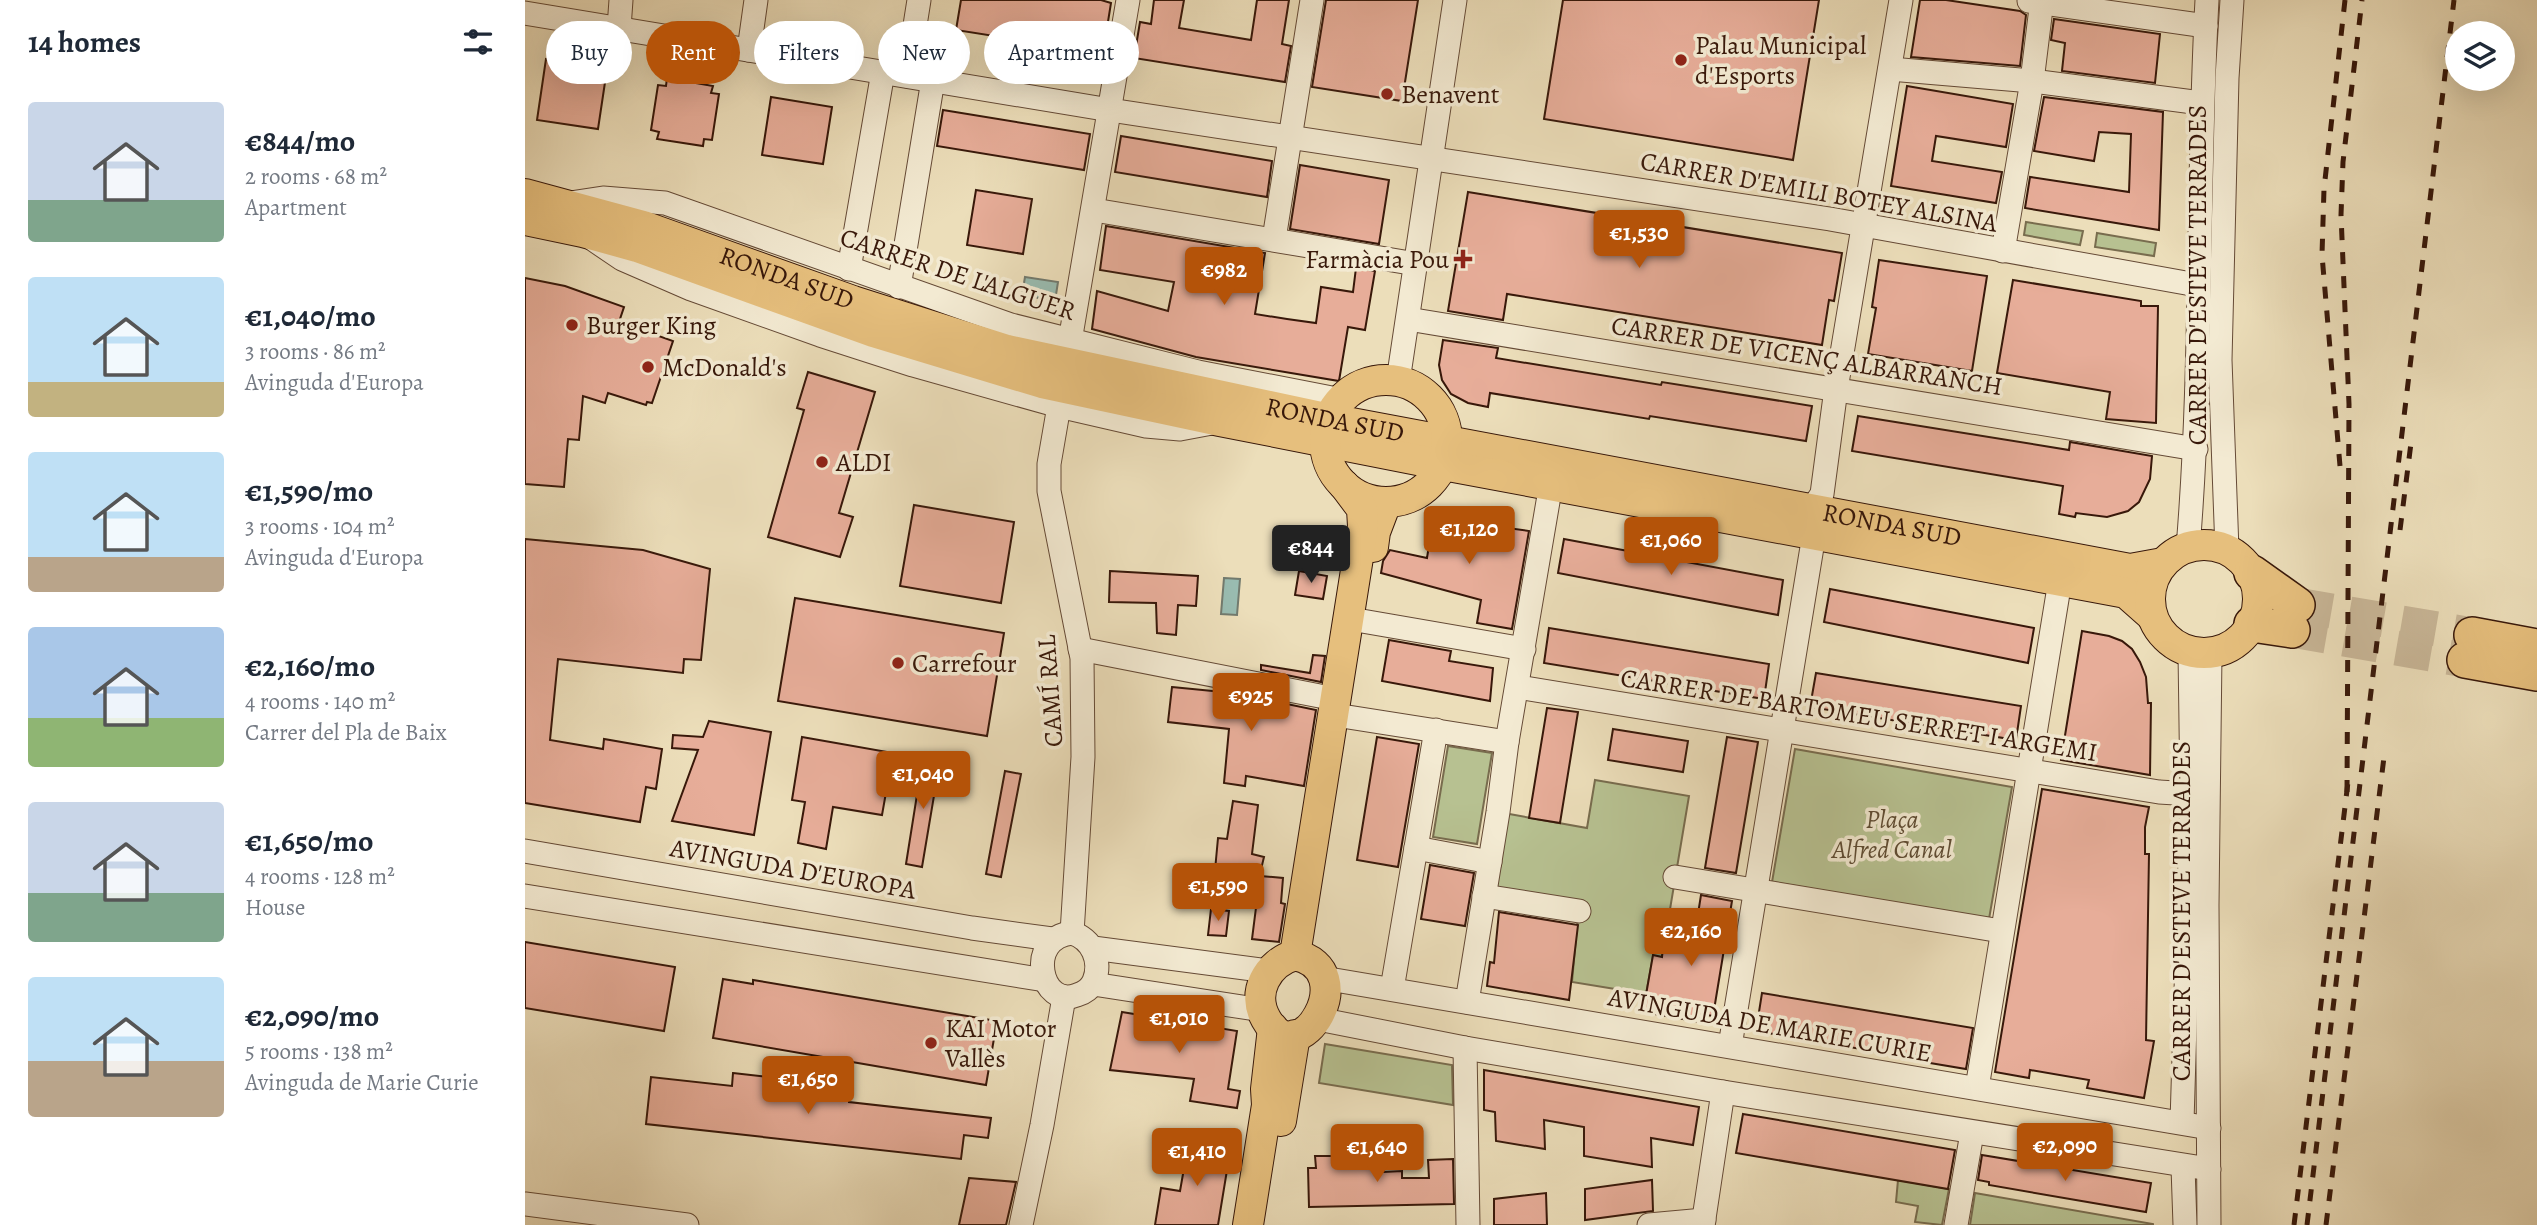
<!DOCTYPE html>
<meta charset="utf-8">
<style>
:root{--surface:#fff;--page:#f2f2f3;--text:#1f2937;--muted:#747a83;--accent:#b45309}
body{margin:0;font-family:Alegreya,serif;background:var(--page);color:var(--text);height:100vh;display:flex;flex-direction:column;font-size:26px;white-space:nowrap}
*{box-sizing:border-box;margin:0}
p{font-size:23px;color:var(--muted)}
.icon{flex:none;width:38px;height:38px;fill:none;stroke:currentColor;stroke-width:2;stroke-linecap:round;stroke-linejoin:round}
.map{position:relative;flex:1;overflow:hidden}
.drawer{display:flex;flex-direction:column;background:var(--surface);width:525px}
.drawer>*{flex:none}
.top-card{position:absolute;left:21px;top:21px;width:665px;height:63px;display:flex;gap:14px}
.tools{position:absolute;left:1920px;top:21px;display:grid;gap:14px}
.tools a{display:grid;place-items:center;width:70px;height:70px;border-radius:50%;background:var(--surface);box-shadow:0 7px 28px #0002;font-size:35px}
.price{position:absolute;translate:-50% -60px;padding:0 16px;border-radius:7px;background:var(--accent);color:#fff;font-size:23px;line-height:46px;filter:drop-shadow(0 2px 4px #0008)}
.price::after{content:'';position:absolute;left:50%;top:42px;width:21px;height:16px;margin-left:-10px;background:inherit;clip-path:polygon(0 0,100% 0,50% 100%)}
.price.active{background:#222;color:#fff}
ul{padding:0;list-style:none}
li{display:flex;align-items:center;gap:21px;height:175px;padding:0 28px}
li span{display:grid;place-items:center;flex:none;width:196px;height:140px;border-radius:7px;color:#555}
li>.icon{margin-inline-start:auto}
span .icon{width:84px;height:84px;fill:#fffc;stroke-width:1}
li b{font-size:30px}
h2{display:flex;justify-content:space-between;align-items:center;height:84px;padding:0 28px;font-size:30px}
.tag{padding:0 24px;border-radius:32px;background:var(--surface);box-shadow:0 7px 28px #0002;font-size:24px;line-height:63px}
.tag.active{background:var(--accent);color:#fff}
main{display:flex;flex:1;min-height:0}
.map>svg:first-child{display:block}
.green{fill:#b7c191;stroke:#786c4e;stroke-width:2}
.water{fill:#99bcb1;stroke:#727a6e;stroke-width:2}
.building{fill:#e7ad99;stroke:#38180a;stroke-width:2}
.lines{fill:none;stroke-linecap:round;stroke-linejoin:round}
.highway-tunnel{stroke:#c8b697;stroke-width:35;stroke-dasharray:35 18;stroke-linecap:butt}
.minor-casing{stroke:#654a36;stroke-width:25}
.major-casing{stroke:#38180a;stroke-width:32}
.highway-casing{stroke:#38180a;stroke-width:38}
.minor{stroke:#f3ead2;stroke-width:23}
.major{stroke:#e6bf7d;stroke-width:30}
.highway{stroke:#e6bf7d;stroke-width:35}
.rail{stroke:#38180a;stroke-width:5;stroke-dasharray:12 12;stroke-linecap:butt}
.poi-dot{fill:#8f2418;stroke:#f3ead2;stroke-width:2.5}
.labels{text-anchor:middle;dominant-baseline:central;stroke-width:7;stroke-linejoin:round;paint-order:stroke}
.poi-label{font-size:26px;fill:#38180a;stroke:#f3ead2;text-anchor:start}
.street-label{font-size:26px;fill:#38180a;stroke:#f3ead2}
.park-label{font-size:26px;font-style:italic;fill:#5e4b32;stroke:#f3ead2}
</style>
<main>
<section class="drawer">
<h2>14 homes<svg class="icon" aria-label="filters" viewBox="0 0 24 24"><path d="M4 7h16M4 17h16"/><circle cx="9" cy="7" r="2"/><circle cx="15" cy="17" r="2"/></svg></h2>
<ul>
<li><span style="background:linear-gradient(#c9d6e8 70%,#7fa58c 0)"><svg class="icon" aria-label="home" viewBox="0 0 24 24"><path d="M3 11l9-7 9 7M6 9v11h12V9"/></svg></span><div><b>€844/mo</b><p>2 rooms · 68 m²</p><p>Apartment</p></div></li>
<li><span style="background:linear-gradient(#bfe0f5 75%,#c2b280 0)"><svg class="icon" aria-label="home" viewBox="0 0 24 24"><path d="M3 11l9-7 9 7M6 9v11h12V9"/></svg></span><div><b>€1,040/mo</b><p>3 rooms · 86 m²</p><p>Avinguda d'Europa</p></div></li>
<li><span style="background:linear-gradient(#bfe0f5 75%,#b9a48a 0)"><svg class="icon" aria-label="home" viewBox="0 0 24 24"><path d="M3 11l9-7 9 7M6 9v11h12V9"/></svg></span><div><b>€1,590/mo</b><p>3 rooms · 104 m²</p><p>Avinguda d'Europa</p></div></li>
<li><span style="background:linear-gradient(#a9c7e8 65%,#8fb573 0)"><svg class="icon" aria-label="home" viewBox="0 0 24 24"><path d="M3 11l9-7 9 7M6 9v11h12V9"/></svg></span><div><b>€2,160/mo</b><p>4 rooms · 140 m²</p><p>Carrer del Pla de Baix</p></div></li>
<li><span style="background:linear-gradient(#c9d6e8 65%,#7fa58c 0)"><svg class="icon" aria-label="home" viewBox="0 0 24 24"><path d="M3 11l9-7 9 7M6 9v11h12V9"/></svg></span><div><b>€1,650/mo</b><p>4 rooms · 128 m²</p><p>House</p></div></li>
<li><span style="background:linear-gradient(#bfe0f5 60%,#b9a48a 0)"><svg class="icon" aria-label="home" viewBox="0 0 24 24"><path d="M3 11l9-7 9 7M6 9v11h12V9"/></svg></span><div><b>€2,090/mo</b><p>5 rooms · 138 m²</p><p>Avinguda de Marie Curie</p></div></li>
</ul>
</section>
<div class="map">
<svg width="2012" height="1225" viewBox="0 0 2012 1225">
<rect width="100%" height="100%" fill="#ecdeba"/>
<filter id="stains"><feTurbulence type="fractalNoise" baseFrequency=".00286" numOctaves="4"/><feColorMatrix values="0 0 0 0 .2 0 0 0 0 .09 0 0 0 0 .02 0 0 0 .5 -.17"/></filter>
<radialGradient id="worn" r=".72"><stop offset=".6" stop-color="#630" stop-opacity="0"/><stop offset="1" stop-color="#630" stop-opacity=".3"/></radialGradient>
<g class="green">
<path d="M1501,222l57,9 -3,14 -56,-10z"/>
<path d="M1572,233l59,10 -2,13 -59,-9z"/>
<path d="M923,746l44,7 -15,91 -44,-7z"/>
<path d="M1270,749l217,38 -23,132 -217,-37z"/>
<path d="M1070,780l94,16 -27,161 -9,-1 -7,38 -74,-12 7,-78 -94,-15 13,-77 89,16z"/>
<path d="M800,1044l127,21 1,40 -134,-22z"/>
<path d="M1373,1180l51,9 -7,36 -27,-3 3,-16 -22,-4z"/>
<path d="M1450,1193l178,31v1h-183z"/>
</g>
<g class="water">
<path d="M500,277l33,5 -3,19 -33,-6z"/>
<path d="M699,578l16,1 -3,36 -16,-1z"/>
</g>
<g class="building">
<path d="M436,0h140l10,3 -8,50 -147,-23z"/>
<path d="M629,0h30l-5,28 72,12 6,-40h32l-7,44 9,2 -6,36 -151,-24 6,-36 11,2z"/>
<path d="M801,0h92l-16,101 -90,-14z"/>
<path d="M1038,0h256l-26,160 -249,-41z"/>
<path d="M1395,0h26l74,11 6,4 -6,51 -109,-9z"/>
<path d="M1529,19l106,15 -5,49 -93,-12 3,-28 -14,-3z"/>
<path d="M21,59l61,10 -9,60 -61,-9z"/>
<path d="M142,78l46,8 -2,7 8,1 -7,46 -8,-1 -1,7 -46,-7 2,-7 -8,-2 7,-45 8,1z"/>
<path d="M1382,86l106,18 -7,43 -70,-11 -4,25 70,11 -6,31 -105,-17z"/>
<path d="M246,97l61,10 -9,57 -61,-9z"/>
<path d="M1519,97l119,15 -4,118 -134,-22 5,-31 99,15 2,-58 -32,-2 -5,29 -60,-10z"/>
<path d="M418,110l147,24 -6,36 -147,-24z"/>
<path d="M596,136l151,25 -5,36 -152,-25z"/>
<path d="M775,165l89,15 -10,64 -89,-15z"/>
<path d="M451,190l56,9 -9,55 -56,-9z"/>
<path d="M943,192l374,61 -8,48 -5,-1 -7,45 -315,-51 -4,26 -55,-9z"/>
<path d="M581,226l159,27 -10,61 32,5 29,4 5,-36 32,5 3,-24 19,3 -10,59 -17,-3 -9,54 -143,-24 -104,-28 5,-38 71,20 6,-29 -74,-12z"/>
<path d="M1354,260l108,16 -15,95 -104,-17 8,-46 -4,-1z"/>
<path d="M0,278l40,8 59,21 -5,15 54,19 -21,62 -5,-1 -1,3 -38,-12 -3,10 -22,-7 -4,44 -11,-1 -4,48 -39,-3z"/>
<path d="M1488,280l128,21v5h17l-2,117 -50,-4 4,-27 -113,-19z"/>
<path d="M918,340l55,8 -2,10 165,27 1,-3 150,24 -6,35 -156,-25 -1,3 -159,-26 -2,14 -20,-4 -17,-9 -9,-14 -3,-15z"/>
<path d="M283,372l67,20 -36,121 14,4 -13,40 -72,-20 36,-127 -7,-2z"/>
<path d="M1333,416l211,34 1,-8 82,14 -2,23 -11,23 -11,9 -21,6 -31,-4 -1,4 -16,-3 4,-28 -211,-35z"/>
<path d="M389,505l100,17 -13,81 -101,-17z"/>
<path d="M909,514l59,12 36,5 -17,98 -35,-6 4,-23 -100,-27 2,-12 7,-11 37,8z"/>
<path d="M0,539l118,11 67,19 -9,91 -17,-1 -1,14 -125,-14 -8,81 53,9 1,-10 58,10 -6,40 -10,-2 -6,35 -115,-19z"/>
<path d="M1039,539l219,41 -5,35 -220,-42z"/>
<path d="M585,571l88,5 -2,30 -18,-1 -2,30 -19,-2 -1,-30 -47,-1z"/>
<path d="M774,571l28,5 -4,23 -28,-4z"/>
<path d="M1305,589l204,39 -6,35 -204,-41z"/>
<path d="M270,598l209,35 -17,103 -209,-35z"/>
<path d="M1024,628l220,36 -5,35 -220,-36z"/>
<path d="M1557,631l27,5 13,5 10,8 8,13 6,15 2,26h3l-1,72 -89,-15z"/>
<path d="M864,640l62,11 -2,10 44,7 -3,33 -108,-20z"/>
<path d="M788,655l12,1 -4,26 -60,-12v-5l49,8z"/>
<path d="M1291,673l205,33 -5,34 -206,-33z"/>
<path d="M647,687l61,6 83,17 -12,76 -58,-10 -1,10 -21,-3 5,-54 -61,-7z"/>
<path d="M1022,708l31,4 -18,111 -31,-5z"/>
<path d="M184,721l62,11 -17,103 -82,-14 26,-71 -26,-2 1,-13 30,2z"/>
<path d="M1088,729l75,12 -5,31 -75,-12z"/>
<path d="M277,737l91,16 -11,62 -49,-8 -7,42 -28,-6 7,-41 -13,-2z"/>
<path d="M852,737l42,7 -21,123 -41,-7z"/>
<path d="M1202,737l31,5 -22,131 -31,-5z"/>
<path d="M398,757l17,3 -18,107 -16,-3z"/>
<path d="M480,771l16,3 -20,103 -15,-3z"/>
<path d="M1517,789l107,18 -4,20v27h4l-3,186 8,1 -10,57 -57,-10 2,-8 -59,-10 -1,8 -34,-6z"/>
<path d="M708,801l25,4 -6,49 12,3 -7,29 -43,-5 4,-43 9,1z"/>
<path d="M905,865l44,8 -9,53 -44,-7z"/>
<path d="M735,876l23,2 -2,25 4,1 -6,38 -27,-3z"/>
<path d="M1176,895l31,6 -19,115 -12,-2 -1,8 -57,-10 10,-57 9,2 1,-9 29,4z"/>
<path d="M686,909l18,2 -3,25 -18,-1z"/>
<path d="M974,912l79,13 -9,75 -82,-14 3,-24 4,1z"/>
<path d="M0,942l150,25 -11,64 -139,-23z"/>
<path d="M198,979l30,5v-4l244,41 -11,64 -273,-47z"/>
<path d="M1237,993l211,35 -7,41 -42,-7 1,-2 -169,-29z"/>
<path d="M597,1012l115,19 -9,58 12,2 -3,17 -47,-7 4,-22 -84,-9z"/>
<path d="M959,1070l215,37 -6,38 -42,-7 1,29 -68,-11v-29l-40,-7 1,29 -49,-8 -1,-29 -11,-2z"/>
<path d="M208,1073l117,13 -1,16 142,16 -3,20 -24,-3 -3,24 -315,-35 5,-47 81,9z"/>
<path d="M1218,1114l212,36 -7,39 -212,-36z"/>
<path d="M672,1131l17,3 -1,7 11,2 -3,20 7,1 -10,61h-63l6,-37 19,3 6,-34 7,1z"/>
<path d="M1457,1155l169,28 -5,29 -157,-27v-3l-11,-2z"/>
<path d="M790,1156h29v4l39,-1 1,13 18,-1v7h27l-1,-18 25,-1 1,45 -145,3 -1,-39h8z"/>
<path d="M444,1178l47,4 -10,43h-47z"/>
<path d="M1127,1180l1,31 -68,9v-31z"/>
<path d="M1021,1193l1,32h-53v-26z"/>
</g>
<g class="lines">
<g class="highway-tunnel">
<path d="M1772,605l175,30"/>
<path d="M1767,630l173,30"/>
</g>
<g class="minor-casing">
<g id="minor">
<path d="M1504,1l177,25"/>
<path d="M0,13l585,97 720,109 367,66"/>
<path d="M94,28l2,-28"/>
<path d="M224,50l7,-50"/>
<path d="M1365,69l142,12 169,22"/>
<path d="M382,76l12,-76"/>
<path d="M45,203l33,-5 62,5 346,122 187,47 144,28"/>
<path d="M569,210l322,54"/>
<path d="M749,239l38,-239"/>
<path d="M69,240l28,19 69,30 129,46 93,30 146,41 87,20 34,3 32,-6"/>
<path d="M1478,251l29,-170 10,-81"/>
<path d="M324,269l34,-197"/>
<path d="M374,287l34,-207"/>
<path d="M883,319l788,130"/>
<path d="M545,341l58,-341"/>
<path d="M873,381l57,-381"/>
<path d="M534,406l-10,58v27l33,167 1,99 -11,176"/>
<path d="M1287,509l10,-15 14,-105 65,-389"/>
<path d="M1663,548c15,-182 9,-366 19,-548"/>
<path d="M1702,550l-7,-190 7,-282 5,-78"/>
<path d="M837,621l162,28"/>
<path d="M555,649l255,50"/>
<path d="M993,687l641,105 33,2"/>
<path d="M823,717l159,25"/>
<path d="M891,848l74,14"/>
<path d="M0,851l447,77 80,11"/>
<path d="M1150,877l326,54"/>
<path d="M0,896l520,84"/>
<path d="M959,896l95,15"/>
<path d="M547,933c20,6 30,28 22,48 -3,7 -10,12 -17,14 -36,15 -53,-57 -5,-62z"/>
<path d="M568,948l175,23"/>
<path d="M798,978l886,150"/>
<path d="M568,984l169,26"/>
<path d="M867,989l44,-259"/>
<path d="M942,1002l31,-190 9,-70 44,-258"/>
<path d="M793,1019l147,29 258,44 486,77"/>
<path d="M1205,1046l84,-511"/>
<path d="M940,1048l3,177"/>
<path d="M1452,1088l83,-507"/>
<path d="M1657,1122l10,-328 -2,-142"/>
<path d="M1658,1167l2,58"/>
<path d="M0,1204l162,21"/>
<path d="M496,1225l21,-100 22,-128"/>
<path d="M1124,1225l55,-5"/>
<path d="M1178,1225l20,-133"/>
<path d="M1431,1225l16,-92"/>
<path d="M1684,1225l-2,-320 3,-252"/>
</g>
</g>
<g class="major-casing">
<g id="major">
<path id="s1" d="M0,194l118,32 210,75 154,49 323,69 800,150 33,-6"/>
<path d="M0,220l58,12 54,15 236,85 169,51 178,38 223,44 683,128 26,23"/>
<circle cx="861" cy="441" r="61"/>
<circle cx="1679" cy="599" r="54"/>
<path d="M848,547l2,-15 11,-29"/>
<path d="M770,955l68,-429 -1,-17 -18,-24"/>
<path d="M770,955c69,14 4,124 -29,64 -15,-26 1,-56 29,-64z"/>
<path d="M756,1121l14,-86"/>
<path d="M723,1225l19,-120 -1,-16 7,-61"/>
</g>
</g>
<g class="highway-casing">
<g id="highway">
<path d="M1727,573l45,32"/>
<path d="M1727,624l40,6"/>
<path d="M1947,635l65,12"/>
<path d="M1940,660l72,13"/>
</g>
</g>
<use href="#minor" class="minor"/>
<use href="#major" class="major"/>
<use href="#highway" class="highway"/>
<g class="rail">
<path d="M1815,466l-18,-211 2,-66 21,-189"/>
<path d="M1875,530l11,-87"/>
<path d="M1822,792l2,-388 -8,-189 2,-53 19,-162"/>
<path d="M1769,1225l54,-443"/>
<path d="M1782,1225l147,-1225"/>
<path d="M1801,1225l59,-476"/>
</g>
</g>
<g class="poi-dot">
<circle cx="1156" cy="60" r="7"/>
<circle cx="862" cy="94" r="7"/>
<path d="M934.5 248.5h7v7h7v7h-7v7h-7v-7h-7v-7h7z"/>
<circle cx="47" cy="325" r="7"/>
<circle cx="123" cy="367" r="7"/>
<circle cx="297" cy="462" r="7"/>
<circle cx="373" cy="663" r="7"/>
<circle cx="406" cy="1043" r="7"/>
</g>
<g class="labels">
<g class="poi-label">
<text x="1170" y="45">Palau Municipal<tspan x="1170" dy="30">d'Esports</tspan></text>
<text x="876" y="94">Benavent</text>
<text x="924" y="259" text-anchor="end">Farmàcia Pou</text>
<text x="61" y="325">Burger King</text>
<text x="137" y="367">McDonald's</text>
<text x="311" y="462">ALDI</text>
<text x="387" y="663">Carrefour</text>
<text x="420" y="1028">KAI Motor<tspan x="420" dy="30">Vallès</tspan></text>
</g>
<g class="street-label">
<text transform="translate(1294 192) rotate(10)">CARRER D'EMILI BOTEY ALSINA</text>
<text transform="translate(433 274) rotate(18)">CARRER DE L'ALGUER</text>
<text transform="translate(1672 275) rotate(-90)">CARRER D'ESTEVE TERRADES</text>
<text stroke="none"><textPath href="#s1" startOffset="275">RONDA SUD</textPath></text>
<text transform="translate(1282 356) rotate(9)">CARRER DE VICENÇ ALBARRANCH</text>
<text stroke="none"><textPath href="#s1" startOffset="842">RONDA SUD</textPath></text>
<text stroke="none"><textPath href="#s1" startOffset="1409">RONDA SUD</textPath></text>
<text transform="translate(525 691) rotate(-94)">CAMÍ RAL</text>
<text transform="translate(1334 715) rotate(9)">CARRER DE BARTOMEU SERRET I ARGEMI</text>
<text transform="translate(268 869) rotate(10)">AVINGUDA D'EUROPA</text>
<text transform="translate(1656 911) rotate(-90)">CARRER D'ESTEVE TERRADES</text>
<text transform="translate(1245 1025) rotate(10)">AVINGUDA DE MARIE CURIE</text>
</g>
<g class="park-label">
<text x="1367" y="819">Plaça<tspan x="1367" dy="30">Alfred Canal</tspan></text>
</g>
</g>
<rect width="100%" height="100%" filter="url(#stains)"/>
<rect width="100%" height="100%" fill="url(#worn)"/>
</svg>
<div class="tools">
<a><svg class="icon" aria-label="layers" viewBox="0 0 24 24"><path d="M12 4l9 5-9 5-9-5zM3 14l9 5 9-5"/></svg></a>
</div>
<b class="price" style="left:1114px;top:270px">€1,530</b>
<b class="price" style="left:699px;top:307px">€982</b>
<b class="price" style="left:944px;top:566px">€1,120</b>
<b class="price" style="left:1146px;top:577px">€1,060</b>
<b class="price active" style="left:786px;top:585px">€844</b>
<b class="price" style="left:726px;top:733px">€925</b>
<b class="price" style="left:398px;top:811px">€1,040</b>
<b class="price" style="left:693px;top:923px">€1,590</b>
<b class="price" style="left:1166px;top:968px">€2,160</b>
<b class="price" style="left:654px;top:1055px">€1,010</b>
<b class="price" style="left:283px;top:1116px">€1,650</b>
<b class="price" style="left:1540px;top:1183px">€2,090</b>
<b class="price" style="left:852px;top:1184px">€1,640</b>
<b class="price" style="left:672px;top:1188px">€1,410</b>
<div class="top-card">
<a class="tag">Buy</a>
<a class="tag active">Rent</a>
<a class="tag">Filters</a>
<a class="tag">New</a>
<a class="tag">Apartment</a>
</div>
</div>
</main>
